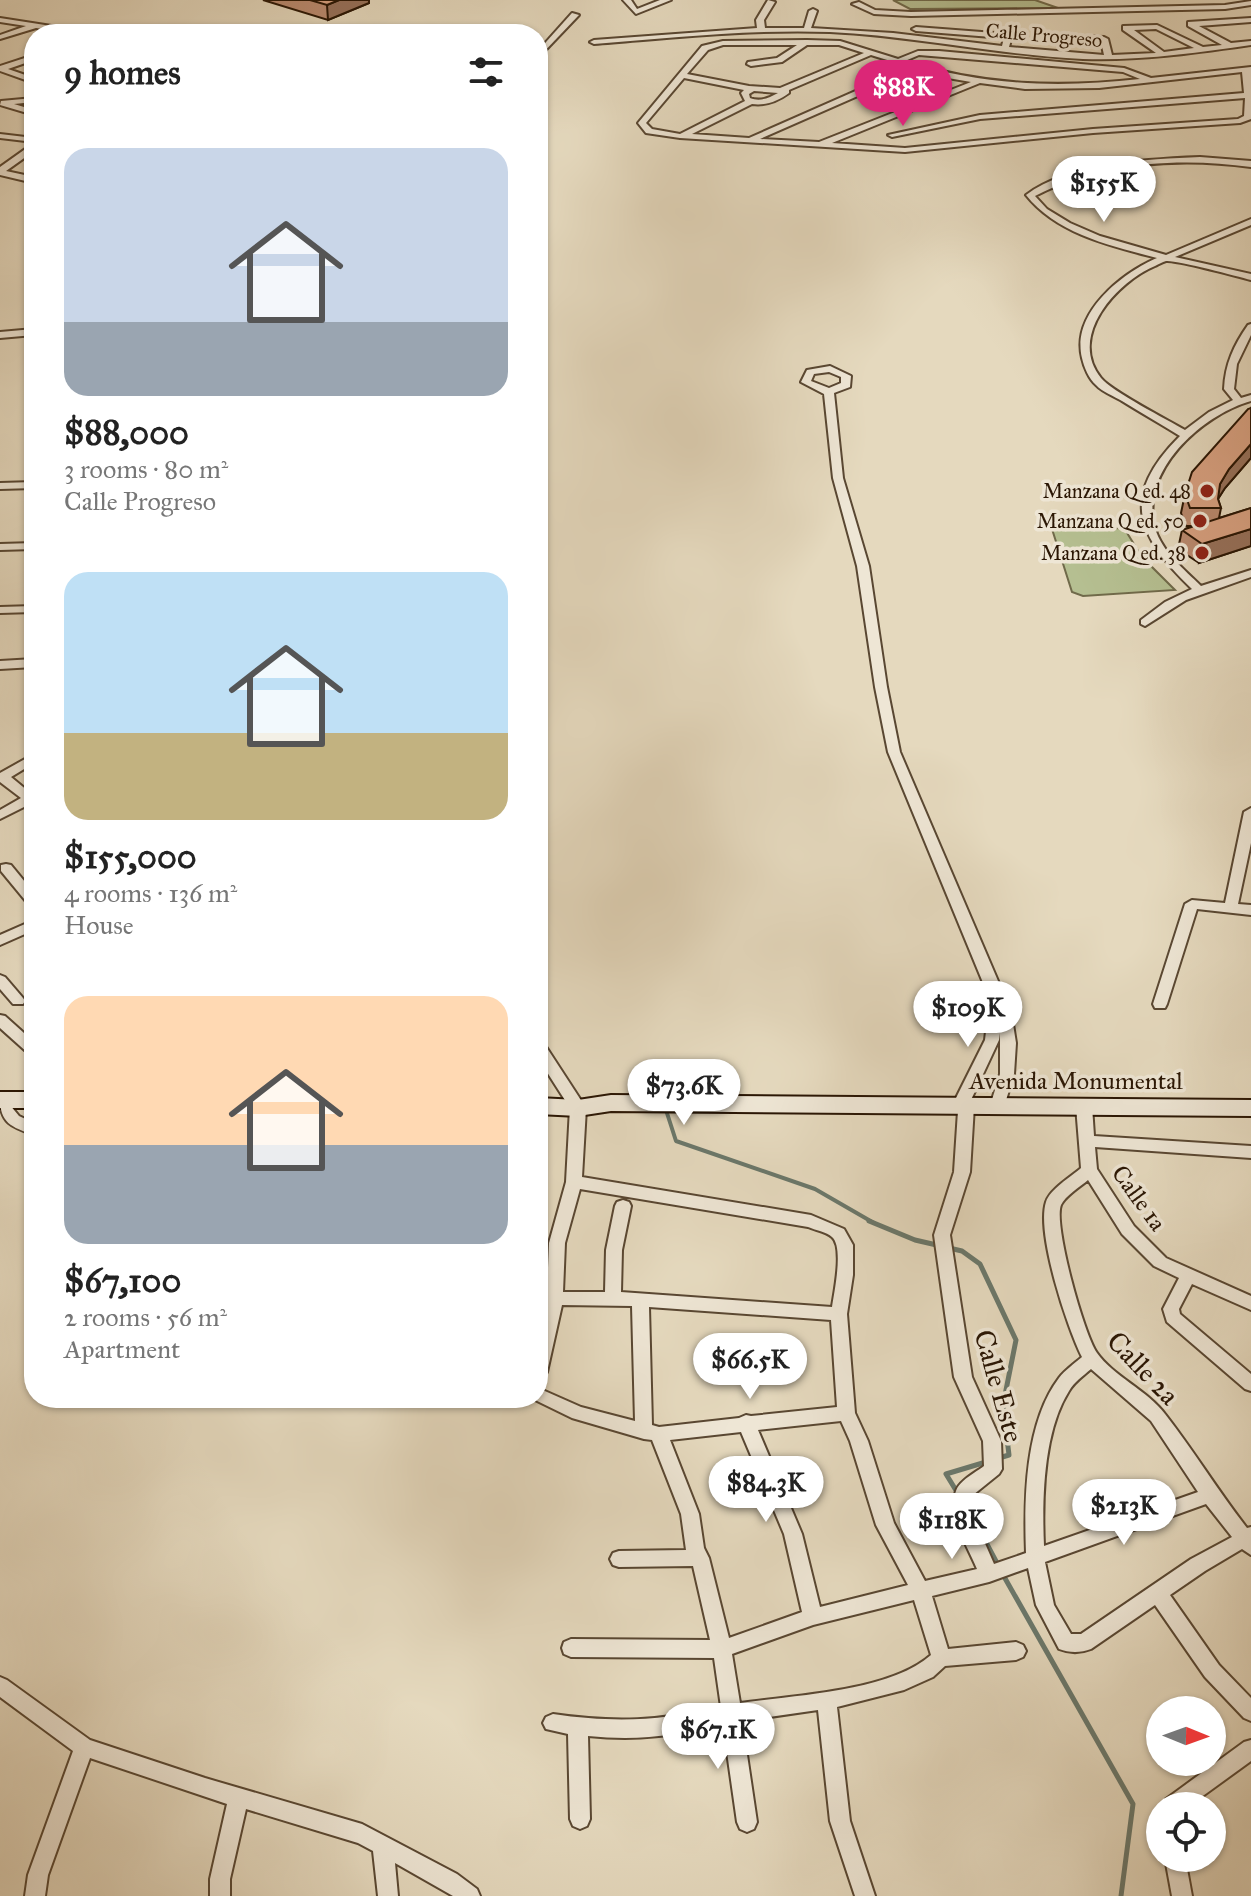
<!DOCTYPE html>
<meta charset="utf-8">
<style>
:root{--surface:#fff;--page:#f2f2f2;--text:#222;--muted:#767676;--accent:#db2777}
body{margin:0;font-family:"IM FELL Great Primer",serif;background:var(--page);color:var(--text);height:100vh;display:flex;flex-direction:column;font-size:30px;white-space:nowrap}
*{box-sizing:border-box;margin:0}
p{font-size:26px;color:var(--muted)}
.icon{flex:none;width:44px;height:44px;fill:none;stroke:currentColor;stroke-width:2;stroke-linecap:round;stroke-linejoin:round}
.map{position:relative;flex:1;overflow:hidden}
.sheet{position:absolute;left:24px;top:24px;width:524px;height:1384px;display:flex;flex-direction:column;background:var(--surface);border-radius:32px;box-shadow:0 2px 6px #0004}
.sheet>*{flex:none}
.needle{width:52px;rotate:91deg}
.buttons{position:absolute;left:1146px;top:1696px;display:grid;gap:16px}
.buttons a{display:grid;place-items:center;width:80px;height:80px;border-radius:50%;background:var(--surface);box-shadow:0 2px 6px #0004;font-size:40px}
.price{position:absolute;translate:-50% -68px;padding:0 18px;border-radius:28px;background:#fff;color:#222;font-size:26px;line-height:52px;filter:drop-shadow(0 2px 4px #0008)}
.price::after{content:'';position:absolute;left:50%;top:48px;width:24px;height:18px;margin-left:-12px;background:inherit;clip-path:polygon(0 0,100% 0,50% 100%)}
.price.current{background:var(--accent);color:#fff}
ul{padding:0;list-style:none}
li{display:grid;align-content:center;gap:16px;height:424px;padding:0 40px}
li span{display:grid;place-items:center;height:248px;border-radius:24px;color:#555}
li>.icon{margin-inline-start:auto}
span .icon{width:144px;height:144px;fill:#fffc;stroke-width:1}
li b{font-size:34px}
h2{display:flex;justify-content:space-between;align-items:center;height:96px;padding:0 40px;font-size:34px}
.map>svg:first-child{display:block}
.green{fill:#b5bf91;stroke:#706a4a;stroke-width:2}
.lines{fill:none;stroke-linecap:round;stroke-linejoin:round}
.stream-far1{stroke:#6b786b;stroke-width:4}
.stream{stroke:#6b786b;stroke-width:5}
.street-casing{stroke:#594732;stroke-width:4}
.secondary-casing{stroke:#2a1604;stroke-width:4}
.street{fill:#eee6d5;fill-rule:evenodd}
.secondary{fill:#eee6d5;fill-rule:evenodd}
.wall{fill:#ba8a6f;stroke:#2a1604;stroke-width:2}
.shaded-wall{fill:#97715a;stroke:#2a1604;stroke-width:2}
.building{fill:#d8a181;stroke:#2a1604;stroke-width:2}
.poi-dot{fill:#8f2418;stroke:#eee6d5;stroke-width:3}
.labels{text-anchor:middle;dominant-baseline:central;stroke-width:7;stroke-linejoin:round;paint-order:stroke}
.far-street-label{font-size:20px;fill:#2a1604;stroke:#eee6d5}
.far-poi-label{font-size:20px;fill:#2a1604;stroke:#eee6d5;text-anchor:end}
.street-label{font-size:24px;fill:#2a1604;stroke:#eee6d5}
.near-street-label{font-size:28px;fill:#2a1604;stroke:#eee6d5}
</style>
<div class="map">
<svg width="1251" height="1896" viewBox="0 0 1251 1896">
<rect width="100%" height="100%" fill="#e5d9be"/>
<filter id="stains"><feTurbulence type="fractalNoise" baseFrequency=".0025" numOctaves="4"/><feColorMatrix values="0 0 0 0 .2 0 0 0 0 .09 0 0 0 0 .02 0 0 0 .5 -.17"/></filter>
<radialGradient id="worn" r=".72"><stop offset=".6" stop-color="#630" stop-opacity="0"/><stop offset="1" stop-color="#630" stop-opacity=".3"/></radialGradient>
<g class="green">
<path d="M893,0h142l23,8 -148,1z"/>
<path d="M1124,528l18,29 33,33 -92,6 -11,-4 -20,-63z"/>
</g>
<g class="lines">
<g class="stream-far1">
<path d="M656,1081l6,16"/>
<path d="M666,1110l10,31 139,48 59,34"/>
</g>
<g class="stream">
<path d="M869,1221l46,19 26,6"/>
<path d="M949,1248l13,3 18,13 36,76 -13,65 6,50 -10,3"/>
<path d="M957,1492l-11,-18 40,-12"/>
<path d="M972,1516l26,49"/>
<path d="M1002,1573l131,231 -12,92"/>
</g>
<g class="street-casing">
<g id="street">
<path d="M623,0h8l6,9 23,-9h11l-35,14z"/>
<path d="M768,0l7,2 -11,18 1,8h39l5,-17 4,-2 4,2 -6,17 82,5 109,13 2,-8 -88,-7 -4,-2 4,-2 92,7 4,2 -3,11 95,8 -3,-14 -39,-2 -4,-2 1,-2 45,2 4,2 4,16 44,-2 -33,-23v-4l34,-1 46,22 19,-2 -34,-19v-4l63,-4v4l-52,4 32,17 20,-2v4c-56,8 -111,16 -168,14 -85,-4 -168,-23 -253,-27 -79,-3 -158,6 -236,12l-4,-2 4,-2 163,-12 -1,-8zM1156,29l38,19 -30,4 -30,-22z"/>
<path d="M1251,1v4l-26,4 -314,7 -37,-2 -22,-10 7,-2 16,8 36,2 314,-7z"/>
<path d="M572,13l7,2 -41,43v-7z"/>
<path d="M0,18l90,14 4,2h-18l-40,-6 -36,11v-4l26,-9 -26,-4z"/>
<path d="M807,40l33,1 58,18 20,-8h21l185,17 27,10 100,-11v52l-11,4 -147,10 -188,19 -225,-14 -34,-5 -8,-10 64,-77 21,-5zM723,45h74l-20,13 -29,4 -1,2 4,2 31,-4 25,-17h32l25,8 -84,35 -31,-2 -62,-12 21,-24zM871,55l39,12 -161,71 -57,-4 60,-30c14,2 26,-3 37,-11v-3zM919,55l204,17 17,7c-81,9 -156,7 -235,-18zM917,70l25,7 29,5 -152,60 -59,-3zM1242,72l2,21 -264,22 -92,20 4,2 88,-18 265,-21 -1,18 -6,3 -145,10 -188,19 -73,-5 148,-60 45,6 74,-1zM684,78l60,12 -3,3 4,8 -65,33 -28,-5 -6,-6zM754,91l24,2c-9,5 -18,9 -28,5l-1,-4z"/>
<path d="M34,55v5l-26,9 26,9v5l-34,-12v-5z"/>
<path d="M34,98v4l-20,2 20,6v5l-34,-10 1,-4z"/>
<path d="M0,134l34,4v4l-34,-4z"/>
<path d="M31,145h3v6l-28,20 28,6v6l-34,-8v-8z"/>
<path d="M1200,157l51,4v6c-71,-10 -151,-5 -216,29l12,13 23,14 30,13 66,19 85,-36v6l-76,32 76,17v6c-15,-4 -74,-20 -85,-19 -4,1 -7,3 -11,5 -38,16 -88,70 -54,112 10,13 67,42 84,52l24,-18 24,-12 -9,-11c1,-25 10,-44 24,-64l3,-1v11l-14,29 -3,25 7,9 10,-3v6c-49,14 -112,70 -96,127 7,24 29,41 46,58l50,-16v7l-65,23 -41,26 -4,-2v-4l24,-18 27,-13c-55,-53 -73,-92 -12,-153 -19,-12 -39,-23 -58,-35 -8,-5 -20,-9 -26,-16 -7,-6 -12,-18 -14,-27 -11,-45 40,-85 75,-100 -46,-12 -100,-24 -131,-63 42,-32 122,-36 174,-38z"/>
<path d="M34,329v6l-34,3v-6z"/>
<path d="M830,366l21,10 -1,11 -16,6 9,85 26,88 18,121 13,65 98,229 15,43 3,19 -2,31 -11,36h-10l-3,-4 10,-32v-41l-1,7 -29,62 4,4 -4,66 -20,63 22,142 29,64 1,28 -3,5 -26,21v21l21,48 32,-11c-2,-54 -1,-130 33,-175 6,-8 15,-14 23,-21 -15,-30 -46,-124 -36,-155 4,-13 25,-25 35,-34l-5,-62 3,-4h10l3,4 2,30 157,10v12l-156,-11 2,22 37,57 32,32 85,38v14l-59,-26 -13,25 1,5 71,60v17l-6,-2 -78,-67 -4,-13 16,-31 -25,-12 -32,-32 -34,-54c-8,7 -23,16 -27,25 -8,19 23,130 36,148 15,22 51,38 68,61 29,37 53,77 82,114l4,-1v28l-9,-6 -37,22 -35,24 49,70 32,33v23l-7,-3 -39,-41 -50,-72 -64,44c-10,4 -22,4 -32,0l-23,-44 -8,-37 -39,14 -57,14 16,53 68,-7 7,3 3,6 -3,6 -7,3 -71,6 -12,11 -29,13 -67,17 13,114 25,75h-20l-25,-75 -12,-111 -76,11 15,101 -3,7 -7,3 -7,-3 -3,-7 -14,-98c-48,12 -85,17 -135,12l2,83 -3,7 -7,3 -7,-3 -3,-7 -2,-85 -22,-5 -3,-6 3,-6 7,-3c61,9 108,7 168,-7l-7,-49 -143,-1 -7,-3 -2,-6 2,-6 7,-3 139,1 -17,-74 -74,1 -6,-2 -3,-6 3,-6 6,-2 67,-1 -5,-36 -29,-74 -8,-1 -72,-21 -41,-20h7v-10l43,19 54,14 -3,-115 -70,-1 -15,67 -3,5 -6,2v-43l7,-32 -7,-1v-12l9,1 2,-49 17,-61 4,-74 -32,-50v-17l5,1 43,66 -4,69 229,38 33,14 9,16v30l-6,39 8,99 13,28 26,82 31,58 52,-12c-9,-22 -30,-54 -21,-78 3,-10 20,-19 28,-25l-1,-25 -29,-64 -20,-142 20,-63 4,-61 -6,-5 33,-66 4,-34 2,-4 -103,-250 -13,-65 -18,-121 -24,-88 -9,-84 -23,-12 6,-12zM829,372l12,5v6l-12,5 -18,-7 3,-7zM580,1189l228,38c7,3 19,5 24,10 12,10 2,56 0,70l-211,-15 1,-42 9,-44 -2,-4 -6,-2 -6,2 -2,4 -9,44 -1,42h-42l2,-49zM649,1307l182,13 6,87 -86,9 -5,-1 -7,3 -80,9 -7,-2zM1091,1369l60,52 47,71 -154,54c-2,-46 -1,-114 25,-155 5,-9 14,-15 22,-22zM841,1421l9,20 26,84 32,60 -88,22 -18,-73 -44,-104zM741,1432l43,102 18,78 -73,26 -20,-80 -5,-10 -5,-34 -29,-74zM1206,1504l26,33 -41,22 -110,75h-10l-17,-29 -9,-43zM914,1600l17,55c-42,37 -137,40 -191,48l-8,-49 81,-29z"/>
<path d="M34,482v6l-34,1v-6z"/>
<path d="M34,543v6l-34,1v-6z"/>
<path d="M34,606v6l-34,1v-6z"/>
<path d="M34,659v8l-34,2v-8z"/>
<path d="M34,754v9l-23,14 23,19v6l-34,17v-9l21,-12 -21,-16v-9z"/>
<path d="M1251,808v35l-13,61 13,1v10l-54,-6 -30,95 -2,4h-10l-2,-4 32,-100 7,-4 33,3 19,-91z"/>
<path d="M6,864l5,1 23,28v13l-5,-1 -28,-34v-6z"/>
<path d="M34,920v10l-34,15v-10z"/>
<path d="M0,975l5,2 18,21 2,3 -2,3h-10l-13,-15z"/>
<path d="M0,1015l5,1 29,26v13l-5,-1 -29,-26z"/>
<path d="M0,1098l5,1 14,17 15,7v12c-23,-8 -34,-12 -34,-37z"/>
<path d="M0,1677l7,3 83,60 115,38 157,46 95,50 20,15 3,7h-27l-58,-33 3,33h-20l-5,-45 -15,-8 -112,-34 -16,70v17h-20v-17l17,-75 -137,-46 -42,117 -3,21h-20l3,-21 45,-124 -73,-54z"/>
<path d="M1251,1740v21l-62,45h-26l3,-7 78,-57z"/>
<path d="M1165,1858h20l7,38h-20z"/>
</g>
</g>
<g class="secondary-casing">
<g id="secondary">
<rect x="0" y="1092" width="34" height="16"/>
<path d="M611,1095l640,5v16l-640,-5 -33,5 -40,-2v-16l40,2z"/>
</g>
</g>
<use href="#street" class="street"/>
<use href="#secondary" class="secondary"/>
</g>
<g class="wall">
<path d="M263,0h106v3l-41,17z"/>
<path d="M1251,408v50l-26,30 -7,11 3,9 -2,10 32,-10v38l-52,17 -21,-14 4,-19 11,-4h-7l-5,-13 4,-19z"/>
</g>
<g class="shaded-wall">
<path d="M339,0h30v3l-41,17 -1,-15z"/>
<path d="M1251,444v14l-26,30 -9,14 4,-18 9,-15z"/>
<path d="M1251,529v17l-52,17 3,-19z"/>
</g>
<g class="building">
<path d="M310,0h29l-12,5z"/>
<path d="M1251,408v36l-22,25 -9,15 -2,15 3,9h-31l-5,-14 7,-22 56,-63z"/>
<path d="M1251,508v21l-49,15 -20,-14z"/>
</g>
<g class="poi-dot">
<circle cx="1207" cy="491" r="8"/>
<circle cx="1200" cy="521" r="8"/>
<circle cx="1202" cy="553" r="8"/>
</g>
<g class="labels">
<g class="far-street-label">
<text transform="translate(1044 35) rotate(5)">Calle Progreso</text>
</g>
<g class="far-poi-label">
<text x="1191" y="491">Manzana Q ed. 48</text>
<text x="1184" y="521">Manzana Q ed. 50</text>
<text x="1186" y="553">Manzana Q ed. 38</text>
</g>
<g class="street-label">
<text x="1076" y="1081">Avenida Monumental</text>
<text transform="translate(1139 1198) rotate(54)">Calle 1a</text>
</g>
<g class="near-street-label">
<text transform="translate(1143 1368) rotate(46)">Calle 2a</text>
<text transform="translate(999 1386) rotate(74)">Calle Este</text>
</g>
</g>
<rect width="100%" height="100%" filter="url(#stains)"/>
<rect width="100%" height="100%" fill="url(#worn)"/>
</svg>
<div class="buttons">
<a><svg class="needle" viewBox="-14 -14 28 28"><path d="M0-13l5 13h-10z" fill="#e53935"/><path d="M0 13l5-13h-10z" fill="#767676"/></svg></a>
<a><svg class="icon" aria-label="locate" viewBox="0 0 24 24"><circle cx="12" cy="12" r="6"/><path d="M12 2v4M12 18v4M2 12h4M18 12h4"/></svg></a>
</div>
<b class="price current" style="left:903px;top:128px">$88K</b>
<b class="price" style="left:1104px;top:224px">$155K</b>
<b class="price" style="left:968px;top:1049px">$109K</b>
<b class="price" style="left:684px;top:1127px">$73.6K</b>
<b class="price" style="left:750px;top:1401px">$66.5K</b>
<b class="price" style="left:766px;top:1524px">$84.3K</b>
<b class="price" style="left:1124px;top:1547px">$213K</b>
<b class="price" style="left:952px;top:1561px">$118K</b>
<b class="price" style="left:718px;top:1771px">$67.1K</b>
<section class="sheet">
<h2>9 homes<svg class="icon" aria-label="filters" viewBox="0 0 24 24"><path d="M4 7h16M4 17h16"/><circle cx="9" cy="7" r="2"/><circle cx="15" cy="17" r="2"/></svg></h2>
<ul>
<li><span style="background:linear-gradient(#c9d6e8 70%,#9aa5b1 0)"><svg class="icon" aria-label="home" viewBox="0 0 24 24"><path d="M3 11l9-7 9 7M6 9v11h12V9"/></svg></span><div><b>$88,000</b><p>3 rooms · 80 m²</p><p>Calle Progreso</p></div></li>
<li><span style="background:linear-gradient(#bfe0f5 65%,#c2b280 0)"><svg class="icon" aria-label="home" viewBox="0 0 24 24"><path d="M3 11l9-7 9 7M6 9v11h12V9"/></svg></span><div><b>$155,000</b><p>4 rooms · 136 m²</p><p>House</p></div></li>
<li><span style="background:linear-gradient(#ffd9b3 60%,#9aa5b1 0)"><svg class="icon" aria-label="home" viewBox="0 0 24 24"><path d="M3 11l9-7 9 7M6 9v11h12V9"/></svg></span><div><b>$67,100</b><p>2 rooms · 56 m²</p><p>Apartment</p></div></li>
</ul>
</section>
</div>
